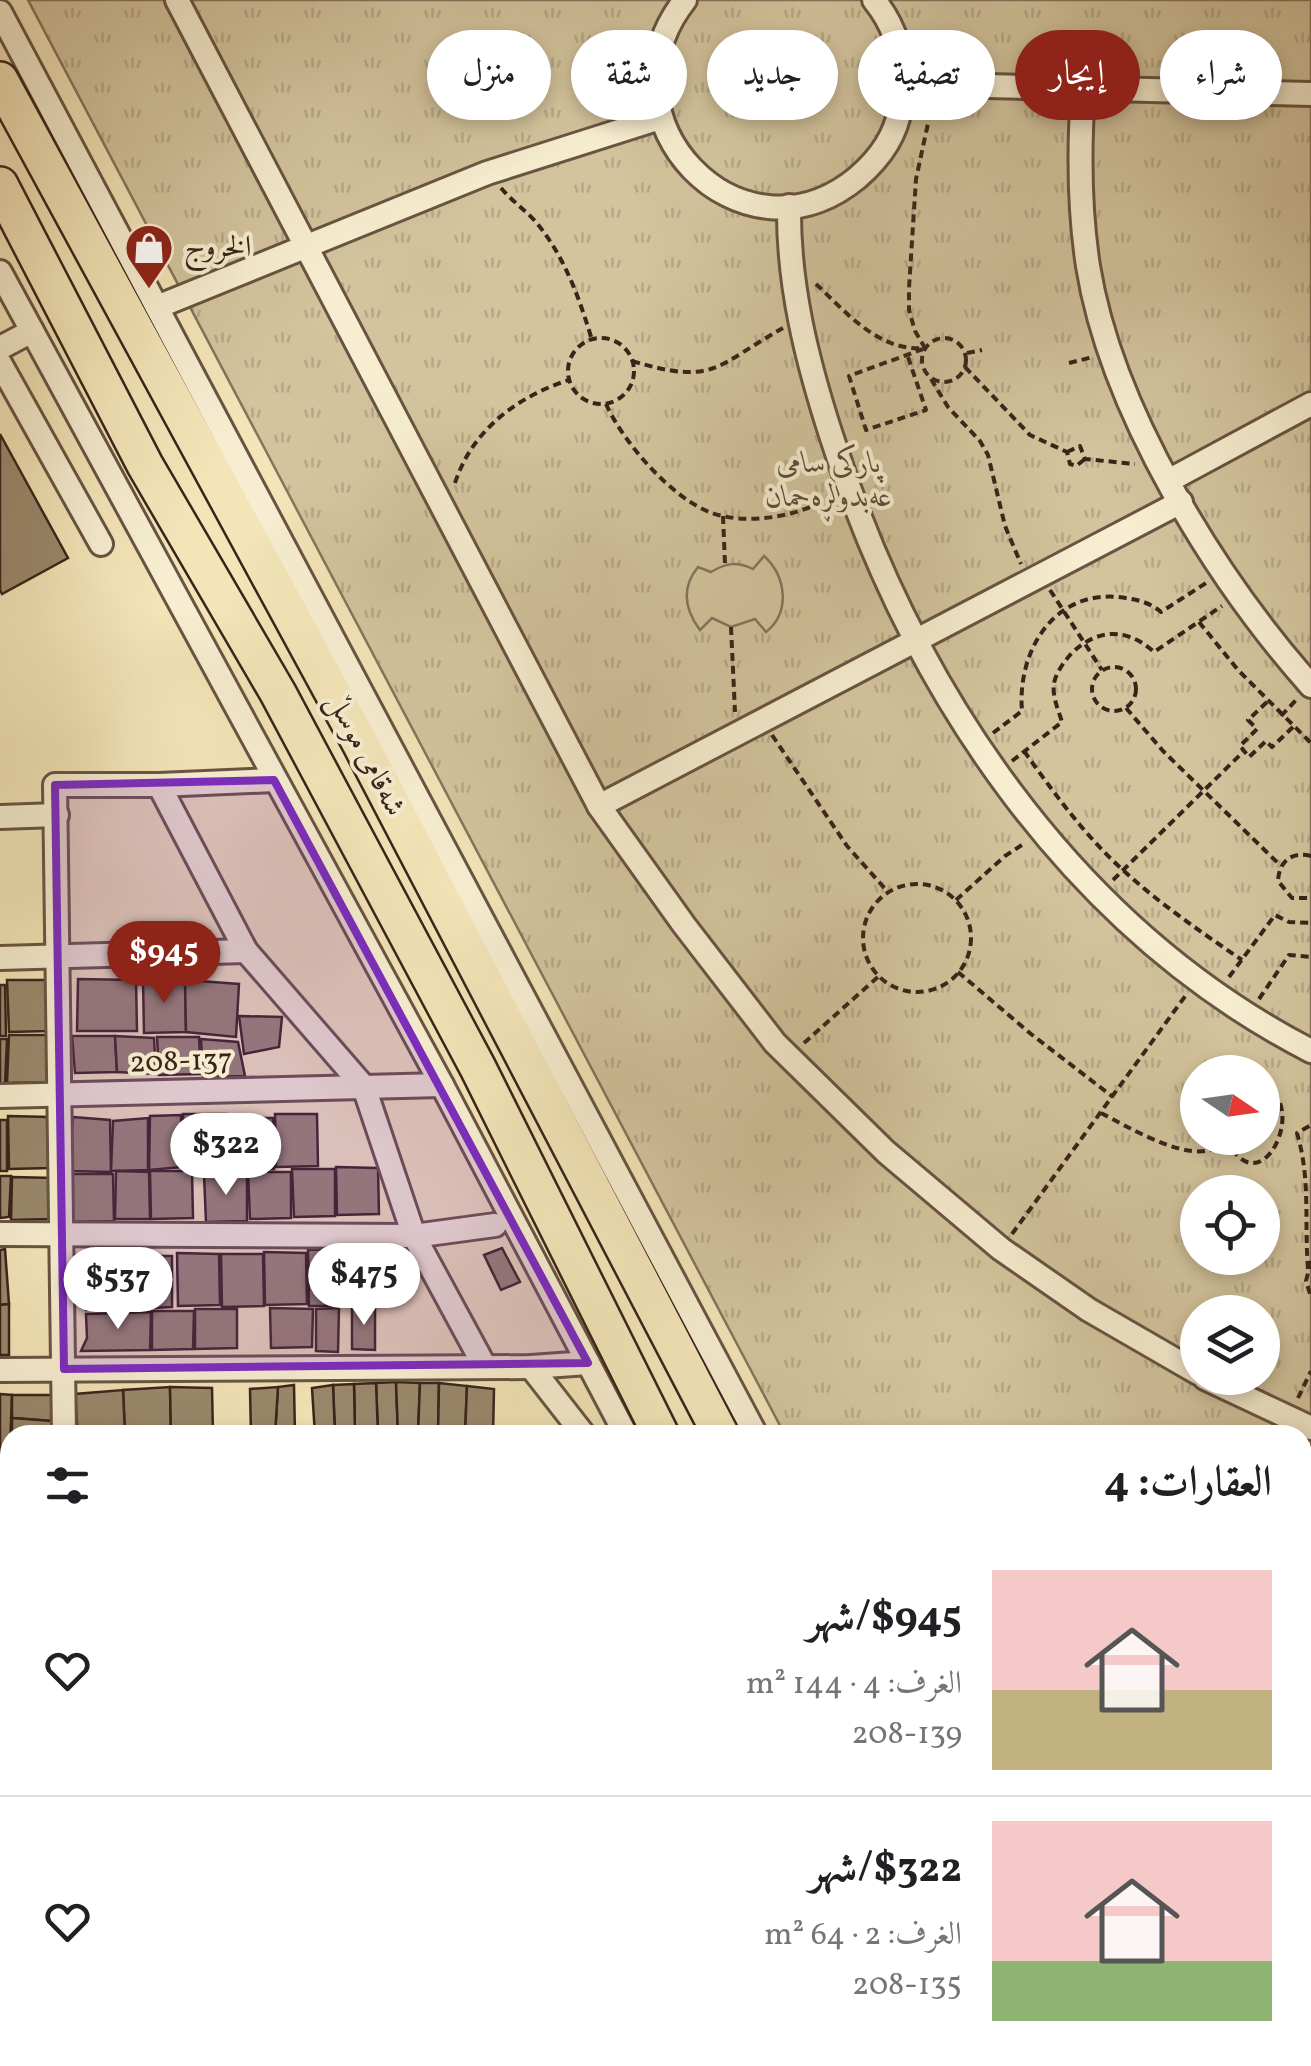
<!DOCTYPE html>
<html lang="ar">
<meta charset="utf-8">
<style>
:root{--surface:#fff;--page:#f6f6f6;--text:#202124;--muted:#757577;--line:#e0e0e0;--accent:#8f2418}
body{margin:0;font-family:Vollkorn,Amiri,serif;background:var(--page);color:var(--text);direction:rtl;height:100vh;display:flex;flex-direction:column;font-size:38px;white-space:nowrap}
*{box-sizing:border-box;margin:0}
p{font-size:32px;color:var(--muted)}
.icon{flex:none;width:55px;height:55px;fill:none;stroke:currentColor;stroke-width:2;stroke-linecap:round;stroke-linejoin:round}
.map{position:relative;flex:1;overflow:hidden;direction:ltr}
.panel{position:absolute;left:0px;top:1425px;width:1312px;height:642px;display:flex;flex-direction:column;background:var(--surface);border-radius:30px 30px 0 0;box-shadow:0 5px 15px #0003;direction:rtl}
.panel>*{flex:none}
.hud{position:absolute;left:30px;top:30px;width:1252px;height:90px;direction:rtl;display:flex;gap:20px}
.needle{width:65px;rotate:103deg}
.fabs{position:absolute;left:1180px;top:1055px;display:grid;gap:20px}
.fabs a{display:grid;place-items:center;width:100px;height:100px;border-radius:50%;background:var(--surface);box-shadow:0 5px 15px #0003;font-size:50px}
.price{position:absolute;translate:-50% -85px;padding:0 22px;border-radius:35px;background:#fff;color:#222;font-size:32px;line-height:65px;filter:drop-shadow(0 2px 5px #0008)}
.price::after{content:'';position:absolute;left:50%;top:60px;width:30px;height:22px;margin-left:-15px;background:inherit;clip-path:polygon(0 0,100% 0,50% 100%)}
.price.current{background:var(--accent);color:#fff}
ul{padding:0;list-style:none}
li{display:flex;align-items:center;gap:30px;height:250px;padding:0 40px}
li+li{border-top:2px solid var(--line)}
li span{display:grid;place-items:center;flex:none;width:280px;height:200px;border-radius:0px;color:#555}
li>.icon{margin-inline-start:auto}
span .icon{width:120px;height:120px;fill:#fffc;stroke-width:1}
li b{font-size:42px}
h2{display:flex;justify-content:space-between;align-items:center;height:120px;padding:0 40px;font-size:42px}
.chip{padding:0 35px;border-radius:45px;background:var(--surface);box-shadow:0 5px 15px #0003;font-size:35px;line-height:90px}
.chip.current{background:var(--accent);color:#fff}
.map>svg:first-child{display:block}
.park{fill:url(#park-tufts);stroke:#86745c;stroke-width:2.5;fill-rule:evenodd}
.pitch{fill:#d3c49d;stroke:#86745c;stroke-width:2.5}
.building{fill:#9a886c;stroke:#39241a;stroke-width:2.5}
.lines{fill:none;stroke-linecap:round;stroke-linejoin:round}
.minor-casing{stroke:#685442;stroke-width:28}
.highway-casing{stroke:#39241a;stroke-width:40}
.path{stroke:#39241a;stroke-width:4;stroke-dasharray:8 5;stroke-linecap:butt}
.minor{stroke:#f7eed1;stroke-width:22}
.highway{stroke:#f3e5b8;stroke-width:35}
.marked{fill:#7b2cbf;fill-opacity:0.2;stroke:#7b2cbf;stroke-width:8;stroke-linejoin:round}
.labels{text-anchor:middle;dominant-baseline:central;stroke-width:8;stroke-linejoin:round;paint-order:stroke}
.poi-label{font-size:30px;fill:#39241a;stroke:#f7eed1;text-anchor:start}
.park-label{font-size:30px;font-style:italic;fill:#604c3b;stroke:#f7eed1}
.street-label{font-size:30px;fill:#39241a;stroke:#f7eed1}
</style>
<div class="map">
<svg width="1311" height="2066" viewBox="0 0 1311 2066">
<defs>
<pattern id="park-tufts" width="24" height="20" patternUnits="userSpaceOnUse" patternTransform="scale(2.5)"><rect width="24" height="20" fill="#d3c49d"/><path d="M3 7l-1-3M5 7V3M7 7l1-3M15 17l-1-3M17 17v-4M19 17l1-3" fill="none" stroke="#b6a887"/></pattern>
</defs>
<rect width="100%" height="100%" fill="#f3e5b8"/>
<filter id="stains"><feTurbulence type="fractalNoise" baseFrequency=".002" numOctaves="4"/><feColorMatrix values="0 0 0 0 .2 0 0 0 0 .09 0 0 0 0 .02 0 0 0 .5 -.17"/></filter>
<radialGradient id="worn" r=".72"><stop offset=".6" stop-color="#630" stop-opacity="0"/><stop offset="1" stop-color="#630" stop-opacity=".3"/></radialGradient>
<path class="park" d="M28,0h1283v1673l-5,-1 -3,10 -1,-247h-517zM1198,1072h64v66h-64zM1198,1192h64v66h-64zM1198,1312h64v66h-64z"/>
<path class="pitch" d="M764,556c22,20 27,56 2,76l-11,-13 -24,8 -19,-9 -12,12c-15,-20 -19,-42 -2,-63l13,5c15,-9 26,-11 42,-3z"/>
<g class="building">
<path d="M0,434l68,124 -66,36 -2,-4z"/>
<path d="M78,979l58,1 1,51h-60z"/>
<path d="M7,980h42l1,51 -41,1z"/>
<path d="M143,980h42l1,52 -42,1z"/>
<path d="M185,980l54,4 -3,53 -50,-5z"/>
<path d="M0,985h5l1,51h-6z"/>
<path d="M239,1016l43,1 -3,30 -35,7z"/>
<path d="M9,1035h42l-2,47 -42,1z"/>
<path d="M72,1036h43l2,36 -42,1z"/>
<path d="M115,1036l39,2 2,36 -39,-2z"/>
<path d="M157,1037h42l2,37 -42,1z"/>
<path d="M0,1039h7l-2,47h-5z"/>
<path d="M201,1039l37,3 7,34 -42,1z"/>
<path d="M183,1114h43v52l-41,1z"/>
<path d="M275,1114h42l1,52 -42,1z"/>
<path d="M181,1115l1,52 -33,3 1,-54z"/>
<path d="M8,1116l42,1 1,51 -42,1z"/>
<path d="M73,1117l37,3 1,52 -42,-1z"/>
<path d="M148,1118v52l-37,1 2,-50z"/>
<path d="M231,1118h42l1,51 -42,1z"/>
<rect x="0" y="1120" width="7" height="51"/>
<path d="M336,1167l42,1 1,46 -42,1z"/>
<path d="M292,1169h43v47l-41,1z"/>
<path d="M116,1171l33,1 1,47h-35z"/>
<path d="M150,1171h42l1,47 -42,1z"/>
<path d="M248,1172h43v46l-41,1z"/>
<path d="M71,1174h42l1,47 -42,1z"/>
<path d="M204,1174h43v47l-41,1z"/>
<path d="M0,1176h11l-2,41 -9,1z"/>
<path d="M12,1177l42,1 -2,41 -41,1z"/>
<path d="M378,1245l1,57h-22l-2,-56z"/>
<path d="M355,1248l1,57h-22l-2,-56z"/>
<path d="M502,1248l18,34 -19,8 -17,-35z"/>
<path d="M5,1249l4,55 -9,1v-55z"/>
<path d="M330,1249l1,57h-22l-1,-56z"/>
<path d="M264,1252l42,1 1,51 -42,1z"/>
<path d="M177,1253l42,1 1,51 -42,1z"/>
<path d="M221,1254h42l1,52 -42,1z"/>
<path d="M129,1256h43v51l-41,2z"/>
<path d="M85,1257h42l1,52 -42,1z"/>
<path d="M9,1304v51h-9v-50z"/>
<path d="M375,1306v44l-23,-1v-42z"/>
<path d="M270,1308l43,1 -1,38 -41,1z"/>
<path d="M339,1308l-1,44 -22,-1v-42z"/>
<path d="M195,1309h42v39l-42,1z"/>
<path d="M152,1311h42l-1,38 -41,1z"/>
<path d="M151,1312l-1,38 -69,1 6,-13 -1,-24z"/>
<path d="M396,1382l2,53h-20l-2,-52z"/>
<path d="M396,1382l24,1 -2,51 -20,1z"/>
<path d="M376,1383l2,52h-23l-1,-51z"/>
<path d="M420,1383h19l-1,52 -20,-1z"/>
<path d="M439,1383l28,3 -2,49h-27z"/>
<path d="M354,1384l1,51h-20l-2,-50z"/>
<path d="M294,1385l1,50h-20l3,-48z"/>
<path d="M333,1385l2,50h-20l-3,-47z"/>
<path d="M467,1386l27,3 -1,46h-28z"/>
<path d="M170,1387l1,48h-46l-2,-45z"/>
<path d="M170,1387l42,1 1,47h-42z"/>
<path d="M278,1387l-3,48h-24l-1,-46z"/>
<path d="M123,1390l2,45h-47l-3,-41z"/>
<path d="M0,1394l12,1 -2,55 -10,-1z"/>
<path d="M12,1395h41l-1,26 -40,-3z"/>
<path d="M12,1418l40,3 -1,14h-39z"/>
<path d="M0,1449l10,1 -1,53 -9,-1z"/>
<path d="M0,1531h2l3,57h-5z"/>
<path d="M2,1531h8v57h-5z"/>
<path d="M0,1605l10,2v127l-10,-2z"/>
<path d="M1303,1691l8,2v9l-9,33z"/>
<path d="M1309,1771h2v110l-9,-2v-84z"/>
<path d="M0,1919l10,54v20l-10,-1z"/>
<path d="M0,2016l10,3v39h11l2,8 -23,-1z"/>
<path d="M134,2058h59l6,8h-59z"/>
<path d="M236,2058h45l24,7 5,-7h46l28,6 -143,2z"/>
<path d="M445,2058h50l5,8h-68z"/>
<path d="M614,2058h41l-2,8h-45z"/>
<path d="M677,2058h46l14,2 -1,6h-60z"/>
</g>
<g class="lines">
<g class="minor-casing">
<g id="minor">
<path d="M177,0l422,806 85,119 91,118 111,109 115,97 88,61 109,63"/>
<path d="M685,0c-93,119 56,273 172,178 21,-18 39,-42 43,-70 7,-40 0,-76 -26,-108"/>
<path d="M0,12l756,1423"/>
<path d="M904,84l407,10"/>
<path d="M1083,91c-4,58 -4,117 5,175 23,144 128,313 223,420"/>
<path d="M789,206c-1,79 18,155 42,229 80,253 239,492 480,616"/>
<path d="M0,272l442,813 184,350"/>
<path d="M157,307l330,-134 173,-55"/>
<path d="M0,348l32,-17"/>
<path d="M0,363l101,181"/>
<path d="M1170,480l141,-76"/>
<path d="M159,785l115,-5"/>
<path d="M599,806l582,-304"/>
<path d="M0,817l57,-2"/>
<path d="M0,958l246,-7"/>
<path d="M0,1096l442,-11"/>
<path d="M0,1234l414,2 81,-11"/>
<path d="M531,1367l53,68"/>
<path d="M0,1370l531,-3 57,-4"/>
<path d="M1205,1378l106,50"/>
<path d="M64,1435l-9,-650h104l87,166 118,136 50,149 71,131"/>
<path d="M0,1512h10"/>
<path d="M1302,1551l9,1"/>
<path d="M3,1846v36l7,36"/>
<path d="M1302,1982l9,3"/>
<path d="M47,2058l6,8"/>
<path d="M108,2058l1,2"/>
<path d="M567,2058l1,8"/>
<path d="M838,2058l40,8"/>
<path d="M594,2066l1,-8"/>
<path d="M663,2066l2,-8"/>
</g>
</g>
<g class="highway-casing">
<g id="highway">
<path d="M0,80l360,663 361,692"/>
<path d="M0,185l145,280 133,228 200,375 183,367"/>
<path d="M0,1783l10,2"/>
<path d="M0,1845l10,2"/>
<path d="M897,2058l34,8"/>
<path d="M1015,2058l36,8"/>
<path d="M1133,2058l31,8"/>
<path d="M1245,2058l29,8"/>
</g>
</g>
<g class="path">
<path d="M501,188c10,12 23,21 34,33 29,34 44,76 57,119"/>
<path d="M816,284c31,29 63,68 109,64l-10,-17 -6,-21v-22l7,-109 16,-74"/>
<circle cx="944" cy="360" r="22"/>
<circle cx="601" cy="371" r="33"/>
<path d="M967,353l15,-3"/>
<path d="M908,357l18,53 -60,20 -17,-54 74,-27"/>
<path d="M632,361c83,25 83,5 151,-33"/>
<path d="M1069,363l24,-6"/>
<path d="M965,367l65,68 37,17 3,12 6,2 9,-7"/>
<path d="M931,379l17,28 32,34 8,14 17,71 16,38"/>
<path d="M606,404c17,38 66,95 106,109 37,13 88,3 120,-17"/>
<path d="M1067,452l13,-6 5,13 50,5"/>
<path d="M455,483c17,-53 63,-87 114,-103"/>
<path d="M723,516l2,48"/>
<path d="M1050,590l52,80"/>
<path d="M1199,622l39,48 73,73"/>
<path d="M731,627l4,85"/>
<circle cx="1114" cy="689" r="22"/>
<path d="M1267,702l-19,18 9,9 -17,17 9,11 17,-16 6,6 21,-20"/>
<path d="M1126,708l37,43 118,115"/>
<path d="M1281,716l17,-18"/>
<path d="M993,733l29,-22c-5,-59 31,-120 96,-114 16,2 30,4 43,15l45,-29"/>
<path d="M772,735l75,111 41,46"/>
<path d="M1024,751c30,42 61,85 100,120 36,33 77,61 118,89"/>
<path d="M1012,761l50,-39c-4,-13 -10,-26 -8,-39 2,-10 10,-21 16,-28 26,-27 57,-28 84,-3l68,-46"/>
<path d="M1311,856c-19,-5 -32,5 -33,25l14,17h19"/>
<path d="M1113,880l131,-129"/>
<circle cx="917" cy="938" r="54"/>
<path d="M956,900l49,-44 20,-13"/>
<path d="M958,972l73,62 82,63"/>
<path d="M1229,977l46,-62 14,7 22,1"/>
<path d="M1259,999l30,-44 22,2"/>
<path d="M804,1043l75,-67"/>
<path d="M1101,1113c27,14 74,42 104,38 8,-1 16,-4 23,-6"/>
<path d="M1226,1138c35,74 85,-38 36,-51"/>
<path d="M1012,1234l174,-239"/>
<path d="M1311,1261l-5,20 5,16"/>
<path d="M1308,1269c-4,-50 3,-88 -11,-136l14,-8"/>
<path d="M1298,1398l13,-27"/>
</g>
<use href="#minor" class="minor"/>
<use href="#highway" class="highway"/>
</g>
<path class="marked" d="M274,780l314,583 -524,6 -9,-584z"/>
<defs>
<g id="shop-pin" transform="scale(2.5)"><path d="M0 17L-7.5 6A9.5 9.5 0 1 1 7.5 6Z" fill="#8f2418" stroke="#f7eed1"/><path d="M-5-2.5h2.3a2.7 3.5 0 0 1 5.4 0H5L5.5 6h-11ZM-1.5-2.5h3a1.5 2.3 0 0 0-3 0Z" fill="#fff"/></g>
</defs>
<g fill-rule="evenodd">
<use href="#shop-pin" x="149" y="248"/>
</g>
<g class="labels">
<g class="poi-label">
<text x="184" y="248">الخروج</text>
</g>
<g class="park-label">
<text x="829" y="464">پارکی سامی<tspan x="829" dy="34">عەبدولڕەحمان</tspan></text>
</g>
<g class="street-label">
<text transform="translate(365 755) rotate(62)">شەقامی موسڵ</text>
<text transform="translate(181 1062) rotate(-2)">208-137</text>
</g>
</g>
<rect width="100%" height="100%" filter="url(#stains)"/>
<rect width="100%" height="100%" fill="url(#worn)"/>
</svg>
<div class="fabs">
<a><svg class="needle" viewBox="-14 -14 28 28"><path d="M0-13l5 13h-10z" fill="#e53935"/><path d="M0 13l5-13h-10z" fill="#757577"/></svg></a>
<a><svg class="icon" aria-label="locate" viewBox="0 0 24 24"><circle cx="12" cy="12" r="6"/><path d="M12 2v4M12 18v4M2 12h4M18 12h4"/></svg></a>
<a><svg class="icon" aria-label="layers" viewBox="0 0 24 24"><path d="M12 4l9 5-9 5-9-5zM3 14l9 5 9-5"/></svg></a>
</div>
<b class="price current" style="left:164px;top:1006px">$945</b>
<b class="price" style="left:226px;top:1198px">$322</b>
<b class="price" style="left:364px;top:1328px">$475</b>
<b class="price" style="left:118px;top:1332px">$537</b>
<div class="hud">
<a class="chip">شراء</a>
<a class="chip current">إيجار</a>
<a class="chip">تصفية</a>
<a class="chip">جديد</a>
<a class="chip">شقة</a>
<a class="chip">منزل</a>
</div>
<section class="panel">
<h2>العقارات: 4<svg class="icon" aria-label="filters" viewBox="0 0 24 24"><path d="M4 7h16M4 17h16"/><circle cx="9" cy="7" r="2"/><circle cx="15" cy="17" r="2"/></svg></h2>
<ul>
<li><span style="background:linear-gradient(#f6c9c9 60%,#c2b280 0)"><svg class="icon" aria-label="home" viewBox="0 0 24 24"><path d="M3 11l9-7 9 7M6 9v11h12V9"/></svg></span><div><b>$945/شهر</b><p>الغرف: 4 · 144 m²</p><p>208-139</p></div><svg class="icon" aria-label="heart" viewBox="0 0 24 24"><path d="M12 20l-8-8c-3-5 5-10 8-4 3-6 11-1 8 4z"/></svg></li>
<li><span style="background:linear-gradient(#f6c9c9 70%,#8fb573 0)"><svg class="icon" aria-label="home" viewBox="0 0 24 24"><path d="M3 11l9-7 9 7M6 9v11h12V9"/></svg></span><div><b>$322/شهر</b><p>الغرف: 2 · 64 m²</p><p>208-135</p></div><svg class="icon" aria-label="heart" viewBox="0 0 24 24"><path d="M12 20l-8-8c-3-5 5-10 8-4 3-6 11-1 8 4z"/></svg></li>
</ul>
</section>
</div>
